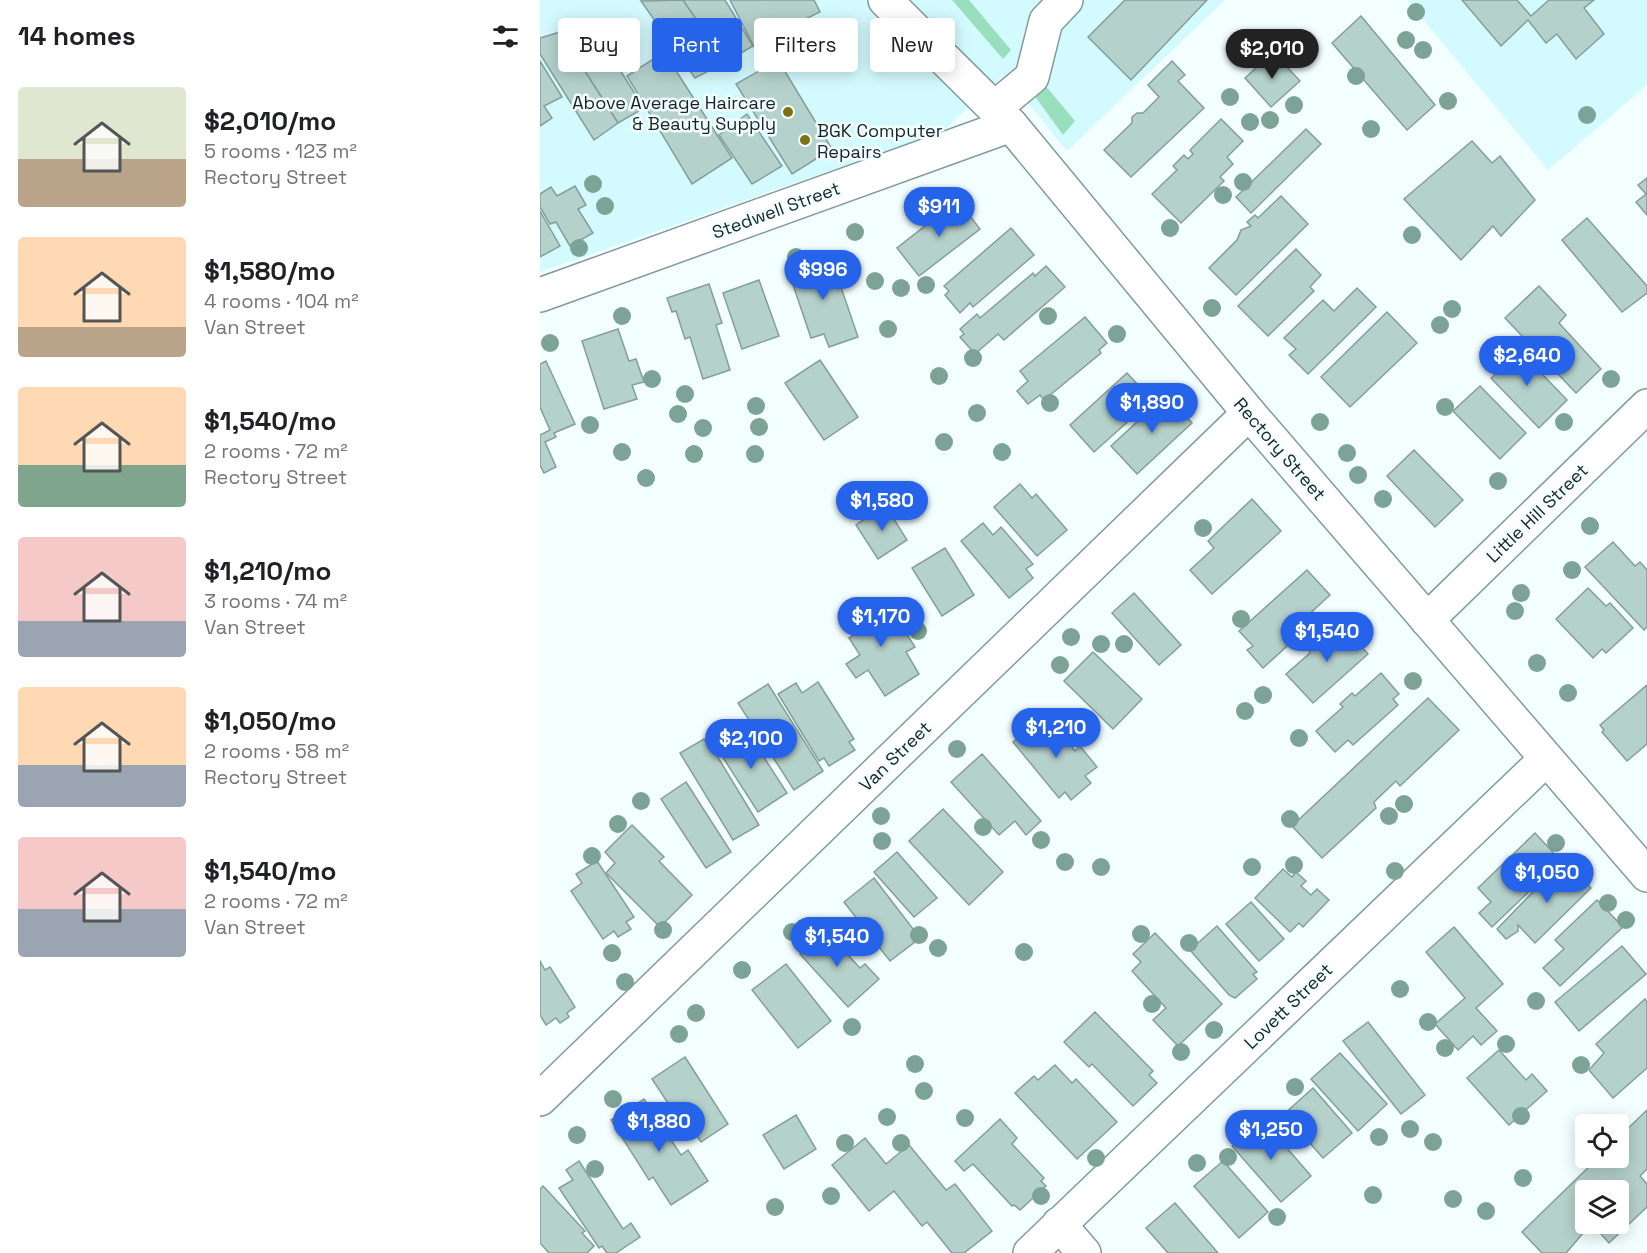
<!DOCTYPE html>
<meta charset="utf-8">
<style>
:root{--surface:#fff;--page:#f2f2f2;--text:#202124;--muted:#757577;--accent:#2563eb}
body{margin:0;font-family:"Space Grotesk",sans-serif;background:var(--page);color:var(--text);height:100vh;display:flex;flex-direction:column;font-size:22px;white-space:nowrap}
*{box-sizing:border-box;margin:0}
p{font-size:20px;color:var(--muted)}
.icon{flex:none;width:33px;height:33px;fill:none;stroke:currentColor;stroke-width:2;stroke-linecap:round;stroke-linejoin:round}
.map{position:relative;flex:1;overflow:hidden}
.sheet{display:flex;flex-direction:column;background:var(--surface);width:540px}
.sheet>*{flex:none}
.top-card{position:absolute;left:18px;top:18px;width:570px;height:54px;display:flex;gap:12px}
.buttons{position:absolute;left:1035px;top:1114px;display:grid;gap:12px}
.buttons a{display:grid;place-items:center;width:54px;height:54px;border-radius:6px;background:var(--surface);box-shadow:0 3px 15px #0003;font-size:30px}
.price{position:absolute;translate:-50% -51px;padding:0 14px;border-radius:21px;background:var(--accent);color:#fff;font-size:20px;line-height:39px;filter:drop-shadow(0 2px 3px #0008)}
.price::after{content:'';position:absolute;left:50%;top:36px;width:18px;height:14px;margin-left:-9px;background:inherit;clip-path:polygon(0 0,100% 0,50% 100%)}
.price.selected{background:#222;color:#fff}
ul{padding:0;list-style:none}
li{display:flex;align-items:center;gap:18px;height:150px;padding:0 18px}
li span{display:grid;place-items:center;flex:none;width:168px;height:120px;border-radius:6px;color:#555}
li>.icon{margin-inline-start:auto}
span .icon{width:72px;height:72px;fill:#fffc;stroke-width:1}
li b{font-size:26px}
h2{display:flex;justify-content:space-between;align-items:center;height:72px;padding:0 18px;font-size:26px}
.chip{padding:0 21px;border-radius:6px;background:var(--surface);box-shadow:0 3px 15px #0003;font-size:21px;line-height:54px}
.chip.selected{background:var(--accent);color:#fff}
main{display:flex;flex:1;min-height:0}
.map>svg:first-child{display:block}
.built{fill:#d3fafe}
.green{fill:#9adfbd}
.building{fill:#b5d1cc;stroke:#849f9a;stroke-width:1.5}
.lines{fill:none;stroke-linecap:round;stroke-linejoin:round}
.minor-casing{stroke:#809b9e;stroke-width:36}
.minor{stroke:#fff;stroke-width:33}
.tree{fill:#7ca396}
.poi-dot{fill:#7d7212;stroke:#f2feff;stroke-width:2}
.labels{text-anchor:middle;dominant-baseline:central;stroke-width:5;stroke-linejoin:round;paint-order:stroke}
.poi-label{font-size:18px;fill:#182324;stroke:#f2feff;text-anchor:end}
.street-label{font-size:18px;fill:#182324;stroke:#f2feff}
</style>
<main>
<section class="sheet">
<h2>14 homes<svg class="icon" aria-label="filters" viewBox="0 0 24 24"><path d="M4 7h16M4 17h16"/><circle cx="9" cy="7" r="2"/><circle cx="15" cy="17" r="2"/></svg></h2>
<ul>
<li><span style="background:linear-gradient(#dfe7d0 60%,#b9a48a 0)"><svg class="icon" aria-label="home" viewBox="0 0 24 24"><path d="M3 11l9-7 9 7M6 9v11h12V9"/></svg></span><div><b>$2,010/mo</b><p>5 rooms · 123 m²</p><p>Rectory Street</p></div></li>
<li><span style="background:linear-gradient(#ffd9b3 75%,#b9a48a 0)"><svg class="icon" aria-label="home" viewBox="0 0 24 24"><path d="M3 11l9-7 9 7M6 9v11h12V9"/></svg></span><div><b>$1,580/mo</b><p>4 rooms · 104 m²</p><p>Van Street</p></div></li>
<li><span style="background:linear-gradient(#ffd9b3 65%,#7fa58c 0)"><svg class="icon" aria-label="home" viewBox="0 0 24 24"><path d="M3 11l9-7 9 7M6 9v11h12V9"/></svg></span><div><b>$1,540/mo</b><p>2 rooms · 72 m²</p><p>Rectory Street</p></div></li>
<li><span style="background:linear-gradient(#f6c9c9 70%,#9aa5b1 0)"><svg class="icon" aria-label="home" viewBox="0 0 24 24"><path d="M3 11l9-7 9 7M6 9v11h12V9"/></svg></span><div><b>$1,210/mo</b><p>3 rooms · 74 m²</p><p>Van Street</p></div></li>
<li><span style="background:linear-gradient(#ffd9b3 65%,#9aa5b1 0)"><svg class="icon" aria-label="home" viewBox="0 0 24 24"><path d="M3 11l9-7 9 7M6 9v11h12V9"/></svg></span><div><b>$1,050/mo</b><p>2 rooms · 58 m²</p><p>Rectory Street</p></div></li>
<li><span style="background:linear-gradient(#f6c9c9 60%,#9aa5b1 0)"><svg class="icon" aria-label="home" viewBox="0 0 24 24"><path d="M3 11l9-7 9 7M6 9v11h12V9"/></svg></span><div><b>$1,540/mo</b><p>2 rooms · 72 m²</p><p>Van Street</p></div></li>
</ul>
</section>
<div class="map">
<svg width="1107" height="1253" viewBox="0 0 1107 1253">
<rect width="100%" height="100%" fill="#f2feff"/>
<g class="built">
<path d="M0,0h685l-158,151 -62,-77 -62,57 -403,141z"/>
<path d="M867,0h240v85l-99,85z"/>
</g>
<g class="green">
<path d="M412,0h17l42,50 -8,9z"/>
<path d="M505,85l30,36 -12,14 -29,-40z"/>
</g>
<g class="building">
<path d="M143,0l43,62 -31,16 -54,-77z"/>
<path d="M143,0h42l28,46 -27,16z"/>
<path d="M190,0h84l6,12 -37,18 7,19 -27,15z"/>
<path d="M585,0h82l-76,80 -43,-43z"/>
<path d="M922,0h55l14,16 18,-16h45l-10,8 20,26 -28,25 -19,-25 -11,9 -18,-23 -27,26z"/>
<path d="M821,16l74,89 -28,25 -75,-87z"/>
<path d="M49,21l55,87 -26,15 -58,-91z"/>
<path d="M20,32l58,91 -24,17 -54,-86v-16z"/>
<path d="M124,52l68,106 -40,26 -65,-108z"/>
<path d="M733,52l27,29 -29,26 -26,-29z"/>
<path d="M238,60l54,89 -40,25 -56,-90z"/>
<path d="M0,61l22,36 -18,9 8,12 -12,8z"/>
<path d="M632,61l13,14 -7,6 26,27 -73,69 -27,-27 28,-27v-6l5,-4h6l16,-16 -11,-12z"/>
<path d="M207,114l35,52 -30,18 -33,-49z"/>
<path d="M681,119l22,22 -16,16 6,7 -13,13 4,4 -43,42 -29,-29 25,-24 -4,-4 11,-11 4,4 5,-5 -3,-4z"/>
<path d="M766,129l15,15 -70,69 -15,-16z"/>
<path d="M932,141l20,22 8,-7 35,44 -34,36 -8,-10 -32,34 -57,-61z"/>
<path d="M1107,178v37l-11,-13 10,-8 -8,-9z"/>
<path d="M35,186l11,19 -8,4 15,24 -23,13 -14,-24 -6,2 -10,-17v-13l11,-7 6,9z"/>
<path d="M741,196l27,28 -72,71 -27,-27 28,-28 4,-10 10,-4 -4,-4 8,-7 3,3z"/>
<path d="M418,200l22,29 -61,47 -22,-28z"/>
<path d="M0,211l20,35 -20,11z"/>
<path d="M1047,218l60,68v7l-25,19 -60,-72z"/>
<path d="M471,228l23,27 -61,52 -3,-4 -10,10 -15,-18 4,-4 -5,-5z"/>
<path d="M756,249l25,26 -11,12 4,4 -46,45 -30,-30z"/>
<path d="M290,255l28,82 -29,10 -5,-13 -13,4 -23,-68z"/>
<path d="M506,266l19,21 -61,53 -6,-6 -23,20 -15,-17 4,-3 -4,-5 17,-15 3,4 53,-45 2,3z"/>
<path d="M219,280l20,56 -37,13 -19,-56z"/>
<path d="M169,284l13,39 -6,2 14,45 -27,9 -13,-42 -5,2 -9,-28 -4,1 -5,-14z"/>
<path d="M999,286l27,29 -7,8 42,46 -25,24 -71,-75z"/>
<path d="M817,288l19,19 -68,67 -19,-19 7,-6 -12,-11 39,-38 11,11z"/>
<path d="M847,312l30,31 -67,64 -29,-30z"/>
<path d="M545,317l22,26 -8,7 2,3 -57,47 -4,-5 -12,9 -11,-13 11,-10 -8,-10z"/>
<path d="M78,329l11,32 7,-2 8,23 -12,3 5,14 -33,10 -22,-68z"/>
<path d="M963,349l8,8 7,-8 49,51 -28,28 -48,-50 9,-8 -9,-9z"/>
<path d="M280,360l38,57 -34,23 -39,-57z"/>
<path d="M6,361l29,63 -21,9 2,4 -11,5 11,25 -12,6 -4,-8v-30l10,-5 -10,-23v-43z"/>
<path d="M587,373l25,27 -58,52 -24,-27z"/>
<path d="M940,386l46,47 -26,26 -47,-48z"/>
<path d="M626,395l26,28 -55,51 -26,-28z"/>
<path d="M874,450l49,50 -28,27 -48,-51z"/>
<path d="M480,484l12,14 4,-4 31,36 -30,26 -43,-49z"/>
<path d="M712,499l29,32 -69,63 -22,-24 24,-22 -6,-7z"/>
<path d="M345,505l22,35 -29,19 -22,-34z"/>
<path d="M443,523l10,12 8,-8 32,37 -7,5 7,9 -24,20 -48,-57z"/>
<path d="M1073,542l22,24 5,-4 7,8v57l-3,3 -59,-63z"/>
<path d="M405,548l29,47 -32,21 -30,-48z"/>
<path d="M767,570l23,25 -39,36 6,6 -34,31 -16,-18 6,-4 -14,-15z"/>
<path d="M1048,588l18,18 4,-3 23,25 -27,25 -4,-4 -9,9 -37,-39z"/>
<path d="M594,593l47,52 -22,20 -47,-52z"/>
<path d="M343,598l32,49 -9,5 13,22 -34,22 -17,-26 -12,8 -10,-14 14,-9 -11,-17 5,-3 -8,-13z"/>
<path d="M801,624l27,30 -55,49 -27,-29 24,-21 -2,-7 10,-10 6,3z"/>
<path d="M553,652l49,47 -29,30 -49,-48z"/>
<path d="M841,673l18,21 -6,5 5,6 -45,40 -5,-5 -13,12 -19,-21 27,-24 -3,-3 12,-11 3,3z"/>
<path d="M278,682l36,57 -5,3 6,8 -26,16 -5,-8 -5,3 -41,-67 18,-11 6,10z"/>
<path d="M228,684l55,87 -29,19 -56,-87z"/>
<path d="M1107,685v59l-20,17 -25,-29 2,-2 -4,-5z"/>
<path d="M888,698l31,32 -59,56 -4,-5 -22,21 2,6 -54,50 -30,-32z"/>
<path d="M506,715l29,36 5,-5 17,21 -12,9 6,7 -20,17 -6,-8 -6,6 -46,-56z"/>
<path d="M198,727l9,14 5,-2 35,54 -29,19 -36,-56 3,-2 -8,-13z"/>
<path d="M164,739l5,8 2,-1 48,79 -26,15 -53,-87z"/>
<path d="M442,754l59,67 -15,14 -11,-14 -16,14 -48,-53z"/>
<path d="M146,782l45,70 -25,16 -45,-69z"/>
<path d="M403,809l60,63 -34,33 -60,-64z"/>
<path d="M92,825l32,32 -5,4 33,34 -32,32 -54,-54 9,-10 -10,-11z"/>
<path d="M995,833l26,28 -69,66 -13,-14 12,-11 -13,-14z"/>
<path d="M357,852l40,46 -23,19 -40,-45z"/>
<path d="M1024,860l27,28 -56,55 -17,-18v6l-12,8 -9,-10z"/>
<path d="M57,861l37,56 -8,5 5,7 -13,8 -4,-6 -11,8 -32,-48 11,-8 -6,-9z"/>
<path d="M743,869l9,8 4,-5 10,9 -5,5 10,9 6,-6 12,11 -26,27 -4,-4 -9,9 -35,-34z"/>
<path d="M334,878l46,60 -30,23 -46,-59z"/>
<path d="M1057,900l26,27 -63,59 -17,-18 21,-19 -9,-9z"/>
<path d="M711,902l33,37 -25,22 -33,-37z"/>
<path d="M677,926l40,46 -4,2 4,5 -22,19 -6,-3 -39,-45z"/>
<path d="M914,927l49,57 -27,24 21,23 -16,14 -8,-9 -15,14 -23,-26 30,-26 -39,-46z"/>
<path d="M285,930l35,38 5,-4 14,15 -31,28 -48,-53 8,-7 -7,-8 9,-7 6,6z"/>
<path d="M615,933l67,71 -44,42 -25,-26 13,-12 -34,-37 9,-9 -8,-8z"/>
<path d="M1082,946l24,28 -67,57 -24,-29z"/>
<path d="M0,961l5,9 5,-3 25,40 -8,6 2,4 -9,6 -4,-5 -10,7 -6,-10z"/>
<path d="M246,964l45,57 -33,27 -46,-58z"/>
<path d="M1105,999l2,3v66l-34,30 -24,-28 15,-17 -8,-9z"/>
<path d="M555,1012l58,59 -4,4 8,8 -24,23 -41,-42 -3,3 -25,-25z"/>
<path d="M828,1022l57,73 -24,19 -58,-73z"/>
<path d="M959,1050l27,30 6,-6 15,17 -38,34 -42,-47z"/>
<path d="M800,1053l47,51 -29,27 -47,-52z"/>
<path d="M145,1057l43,67 -27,18 -9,-13 -5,3 -35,-53z"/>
<path d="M515,1065l17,18 4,-4 41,43 -40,37 -62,-66 19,-17 4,4z"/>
<path d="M773,1088l39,45 -29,25 -39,-44z"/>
<path d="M104,1099l37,56 7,-5 20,31 -37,24 -18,-28 -4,3 -38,-60z"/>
<path d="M1107,1110v59l-7,7 7,8v23l-38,36 -17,-19h26v-33h-32v33h5l-25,29h-24l-20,-21 76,-74h20v-20z"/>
<path d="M256,1115l20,34 -32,20 -21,-34z"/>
<path d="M460,1119l17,19 -5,6 32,34 -3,3 5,5 -26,24 -6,-5 -2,1 -39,-42 -9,7 -9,-10z"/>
<path d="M722,1119l49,57 -30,26 -49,-56z"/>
<path d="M325,1138l21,26 23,-19 37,45 9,-6 37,47 -28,22h-12l-25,-31 -5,4 -28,-35 -25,20 -37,-46z"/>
<path d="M39,1161l44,68 8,-6 9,14 -24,16h-9l-5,-7 -3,2 -40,-60 14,-8 -7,-10z"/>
<path d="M683,1161l45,51 -29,26 -45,-52z"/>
<path d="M3,1186l42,45 -3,2 12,13 -7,7h-38l-9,-10v-54z"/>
<path d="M635,1203l43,50h-50l-22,-25z"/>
</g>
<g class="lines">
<g class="minor-casing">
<g id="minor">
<path d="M345,0l126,125 238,288 398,462"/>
<path d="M456,107l36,-30 14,-56 20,-21"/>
<path d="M0,295l471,-170"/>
<path d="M887,620l220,-214"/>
<path d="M0,1099l709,-686"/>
<path d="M519,1224l25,29"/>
<path d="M490,1253l516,-494"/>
</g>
</g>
<use href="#minor" class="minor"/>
</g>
<g class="tree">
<circle cx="876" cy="12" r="9"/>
<circle cx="866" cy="40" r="9"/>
<circle cx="883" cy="50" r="9"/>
<circle cx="816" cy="76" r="9"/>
<circle cx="690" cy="97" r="9"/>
<circle cx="908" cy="101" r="9"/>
<circle cx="754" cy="105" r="9"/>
<circle cx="1047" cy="115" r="9"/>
<circle cx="730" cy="120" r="9"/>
<circle cx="710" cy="122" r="9"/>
<circle cx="831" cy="129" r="9"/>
<circle cx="703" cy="182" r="9"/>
<circle cx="53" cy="184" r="9"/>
<circle cx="683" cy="195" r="9"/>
<circle cx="65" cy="206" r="9"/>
<circle cx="630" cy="228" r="9"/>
<circle cx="315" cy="232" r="9"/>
<circle cx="872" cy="235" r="9"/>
<circle cx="39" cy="248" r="9"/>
<circle cx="256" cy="257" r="9"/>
<circle cx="335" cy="281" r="9"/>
<circle cx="386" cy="285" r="9"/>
<circle cx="361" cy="288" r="9"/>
<circle cx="672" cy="308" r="9"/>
<circle cx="912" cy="309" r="9"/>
<circle cx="82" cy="316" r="9"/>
<circle cx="508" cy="316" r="9"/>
<circle cx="900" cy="325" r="9"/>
<circle cx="348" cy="329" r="9"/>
<circle cx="577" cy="334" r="9"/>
<circle cx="10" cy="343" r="9"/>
<circle cx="433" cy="358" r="9"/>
<circle cx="399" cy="376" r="9"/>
<circle cx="112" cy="379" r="9"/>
<circle cx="1071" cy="379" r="9"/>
<circle cx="145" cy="394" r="9"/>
<circle cx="510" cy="403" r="9"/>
<circle cx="216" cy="406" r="9"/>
<circle cx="905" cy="407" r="9"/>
<circle cx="437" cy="413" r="9"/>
<circle cx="138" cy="414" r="9"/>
<circle cx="780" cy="422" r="9"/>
<circle cx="1024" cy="422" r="9"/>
<circle cx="50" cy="425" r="9"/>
<circle cx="219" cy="427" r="9"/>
<circle cx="163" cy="428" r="9"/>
<circle cx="404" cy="442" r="9"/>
<circle cx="82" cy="452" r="9"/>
<circle cx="462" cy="452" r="9"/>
<circle cx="807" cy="453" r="9"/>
<circle cx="154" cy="454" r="9"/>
<circle cx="215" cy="454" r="9"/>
<circle cx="818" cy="475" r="9"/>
<circle cx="106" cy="478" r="9"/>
<circle cx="958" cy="481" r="9"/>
<circle cx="843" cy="499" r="9"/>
<circle cx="1050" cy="526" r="9"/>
<circle cx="663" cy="528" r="9"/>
<circle cx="1032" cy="570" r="9"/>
<circle cx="981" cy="593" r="9"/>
<circle cx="975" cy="611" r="9"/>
<circle cx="701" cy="619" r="9"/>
<circle cx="378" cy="631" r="9"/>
<circle cx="531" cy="637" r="9"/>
<circle cx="561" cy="644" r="9"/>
<circle cx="584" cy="644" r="9"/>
<circle cx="997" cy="663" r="9"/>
<circle cx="520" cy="665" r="9"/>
<circle cx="873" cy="681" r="9"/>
<circle cx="1028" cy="693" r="9"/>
<circle cx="723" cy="695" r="9"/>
<circle cx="705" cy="711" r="9"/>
<circle cx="759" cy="738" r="9"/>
<circle cx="417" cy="749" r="9"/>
<circle cx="101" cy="801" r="9"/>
<circle cx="864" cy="804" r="9"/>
<circle cx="341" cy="816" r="9"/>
<circle cx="849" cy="816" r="9"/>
<circle cx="750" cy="819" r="9"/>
<circle cx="78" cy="824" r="9"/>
<circle cx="443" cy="827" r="9"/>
<circle cx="501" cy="840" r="9"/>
<circle cx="342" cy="841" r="9"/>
<circle cx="1016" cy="843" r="9"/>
<circle cx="52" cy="856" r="9"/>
<circle cx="525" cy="862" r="9"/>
<circle cx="754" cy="865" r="9"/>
<circle cx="561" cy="867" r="9"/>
<circle cx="712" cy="867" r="9"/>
<circle cx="855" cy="871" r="9"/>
<circle cx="1068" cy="903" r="9"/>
<circle cx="1086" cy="920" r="9"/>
<circle cx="123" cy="930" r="9"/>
<circle cx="252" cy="932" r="9"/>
<circle cx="601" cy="934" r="9"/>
<circle cx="379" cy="935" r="9"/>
<circle cx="649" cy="943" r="9"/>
<circle cx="398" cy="948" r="9"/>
<circle cx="484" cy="952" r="9"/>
<circle cx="72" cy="953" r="9"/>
<circle cx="202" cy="970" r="9"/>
<circle cx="85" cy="982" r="9"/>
<circle cx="860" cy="989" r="9"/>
<circle cx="996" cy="1001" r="9"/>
<circle cx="612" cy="1004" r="9"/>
<circle cx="156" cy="1013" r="9"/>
<circle cx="888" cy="1022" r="9"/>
<circle cx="312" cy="1027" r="9"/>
<circle cx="674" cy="1030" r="9"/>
<circle cx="139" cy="1034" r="9"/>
<circle cx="966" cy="1044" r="9"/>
<circle cx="905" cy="1048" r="9"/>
<circle cx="641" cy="1052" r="9"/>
<circle cx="375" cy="1064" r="9"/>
<circle cx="1041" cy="1065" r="9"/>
<circle cx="755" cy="1087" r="9"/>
<circle cx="384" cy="1091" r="9"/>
<circle cx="73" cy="1099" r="9"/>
<circle cx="981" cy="1116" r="9"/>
<circle cx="347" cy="1117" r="9"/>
<circle cx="425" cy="1118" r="9"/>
<circle cx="870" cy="1129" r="9"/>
<circle cx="37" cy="1135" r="9"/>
<circle cx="839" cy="1137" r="9"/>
<circle cx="893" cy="1142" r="9"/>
<circle cx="305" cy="1143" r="9"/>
<circle cx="361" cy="1143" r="9"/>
<circle cx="688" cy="1157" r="9"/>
<circle cx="556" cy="1158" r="9"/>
<circle cx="657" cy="1163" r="9"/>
<circle cx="55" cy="1169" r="9"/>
<circle cx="983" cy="1178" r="9"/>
<circle cx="833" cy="1195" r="9"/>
<circle cx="291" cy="1196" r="9"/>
<circle cx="501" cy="1196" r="9"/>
<circle cx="913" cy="1199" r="9"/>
<circle cx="235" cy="1207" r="9"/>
<circle cx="946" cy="1211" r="9"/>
<circle cx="737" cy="1217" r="9"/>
</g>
<g class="poi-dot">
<circle cx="248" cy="112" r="6"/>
<circle cx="265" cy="140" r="6"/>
</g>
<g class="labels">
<g class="poi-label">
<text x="236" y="102">Above Average Haircare<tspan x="236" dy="21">&amp; Beauty Supply</tspan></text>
<text x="277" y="130" text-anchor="start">BGK Computer<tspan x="277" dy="21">Repairs</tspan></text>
</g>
<g class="street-label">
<text transform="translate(236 210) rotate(-20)">Stedwell Street</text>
<text transform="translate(740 449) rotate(49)">Rectory Street</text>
<text transform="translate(997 513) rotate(-44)">Little Hill Street</text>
<text transform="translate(355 756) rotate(-44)">Van Street</text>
<text transform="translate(748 1006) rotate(-44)">Lovett Street</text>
</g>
</g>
</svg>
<div class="buttons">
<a><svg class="icon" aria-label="locate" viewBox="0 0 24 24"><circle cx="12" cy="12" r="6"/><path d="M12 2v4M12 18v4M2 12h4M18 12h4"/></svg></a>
<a><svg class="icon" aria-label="layers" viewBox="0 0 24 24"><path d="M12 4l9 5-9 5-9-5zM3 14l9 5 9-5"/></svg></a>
</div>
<b class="price selected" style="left:732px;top:80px">$2,010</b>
<b class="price" style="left:399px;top:238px">$911</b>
<b class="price" style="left:283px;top:301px">$996</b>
<b class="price" style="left:987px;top:387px">$2,640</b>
<b class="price" style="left:612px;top:434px">$1,890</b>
<b class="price" style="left:342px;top:532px">$1,580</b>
<b class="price" style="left:341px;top:648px">$1,170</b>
<b class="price" style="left:787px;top:663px">$1,540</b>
<b class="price" style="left:516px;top:759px">$1,210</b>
<b class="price" style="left:211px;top:770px">$2,100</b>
<b class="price" style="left:1007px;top:904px">$1,050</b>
<b class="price" style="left:297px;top:968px">$1,540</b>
<b class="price" style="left:119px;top:1153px">$1,880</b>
<b class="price" style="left:731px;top:1161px">$1,250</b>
<div class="top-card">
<a class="chip">Buy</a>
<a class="chip selected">Rent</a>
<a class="chip">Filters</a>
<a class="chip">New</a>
</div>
</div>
</main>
